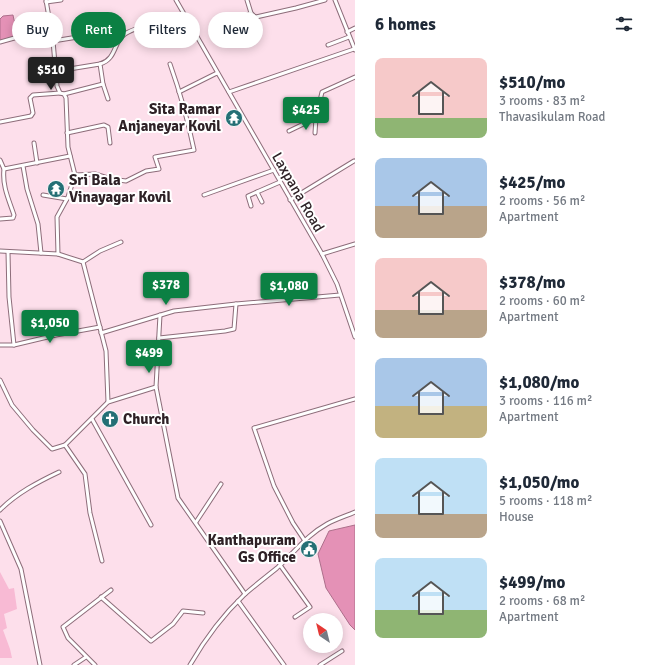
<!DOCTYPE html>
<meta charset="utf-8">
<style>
:root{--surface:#fff;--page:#f6f6f7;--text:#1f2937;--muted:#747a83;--accent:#0b8043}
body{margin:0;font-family:Signika,sans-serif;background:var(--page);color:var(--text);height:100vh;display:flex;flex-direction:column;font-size:15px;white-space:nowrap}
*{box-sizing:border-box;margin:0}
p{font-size:13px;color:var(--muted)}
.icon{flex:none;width:22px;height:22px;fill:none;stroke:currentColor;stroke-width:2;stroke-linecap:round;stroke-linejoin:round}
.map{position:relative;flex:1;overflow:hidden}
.sheet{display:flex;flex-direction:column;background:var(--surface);width:300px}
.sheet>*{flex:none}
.guide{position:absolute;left:12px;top:12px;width:283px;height:36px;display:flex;gap:8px}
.needle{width:26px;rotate:325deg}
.fabs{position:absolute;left:303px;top:613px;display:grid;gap:8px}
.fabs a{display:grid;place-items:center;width:40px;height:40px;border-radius:50%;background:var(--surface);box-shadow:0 2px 10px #0003;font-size:20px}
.price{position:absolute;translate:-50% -34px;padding:0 9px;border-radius:4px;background:var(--accent);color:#fff;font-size:13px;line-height:26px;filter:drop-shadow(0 1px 2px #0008)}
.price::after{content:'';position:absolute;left:50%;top:24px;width:12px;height:9px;margin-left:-6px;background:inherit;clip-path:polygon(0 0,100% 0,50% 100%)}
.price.selected{background:#222;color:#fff}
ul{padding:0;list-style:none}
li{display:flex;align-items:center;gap:12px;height:100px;padding:0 20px}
li span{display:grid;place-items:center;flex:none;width:112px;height:80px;border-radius:8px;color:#555}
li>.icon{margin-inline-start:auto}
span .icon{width:48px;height:48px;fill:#fffc;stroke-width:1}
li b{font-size:17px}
h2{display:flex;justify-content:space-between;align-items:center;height:48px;padding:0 20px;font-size:17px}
.tag{padding:0 14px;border-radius:18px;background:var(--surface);box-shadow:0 2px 10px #0003;font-size:14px;line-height:36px}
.tag.selected{background:var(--accent);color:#fff}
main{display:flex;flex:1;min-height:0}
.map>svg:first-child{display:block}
.green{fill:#f8bad4}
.water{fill:#e491b6;stroke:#ad6f8b}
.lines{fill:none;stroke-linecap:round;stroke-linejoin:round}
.minor-casing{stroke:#8d6d7a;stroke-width:5}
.minor{stroke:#fff;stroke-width:3}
.labels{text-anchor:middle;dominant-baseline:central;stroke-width:4;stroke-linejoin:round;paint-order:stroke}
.poi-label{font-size:15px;font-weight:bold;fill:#2e2126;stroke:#fff;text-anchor:end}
.street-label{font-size:15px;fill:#2e2126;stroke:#fff}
</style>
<main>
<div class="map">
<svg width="355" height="665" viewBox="0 0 355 665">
<rect width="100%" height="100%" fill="#fddfeb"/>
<path class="green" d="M0,572l9,17 5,-1 3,21 -13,5 3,14 -4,2 7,19 2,9h-12z"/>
<g class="water">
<path d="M13,15l1,5 2,3h4l3,8 -2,5 -21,5v-22l3,-3z"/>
<path d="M355,525v105l-5,-5 -24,-37 -8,-34 11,-23z"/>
</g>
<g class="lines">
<g class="minor-casing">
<g id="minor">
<path d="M46,0l7,41 4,45 3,7 4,1 2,4 2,49 7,28"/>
<path d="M176,0l146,254 15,30 18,53"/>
<path d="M247,0l4,13 3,3 2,1 40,-9 29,-8"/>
<path d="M335,0l20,50"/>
<path d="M46,2l15,-2"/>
<path d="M347,32l8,-4"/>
<path d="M214,35l37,-22"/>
<path d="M53,41l31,-5"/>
<path d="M0,42l18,-5 32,-6"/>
<path d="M328,45l21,-8"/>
<path d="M32,79l25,-8 43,-7"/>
<path d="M179,92l38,-19"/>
<path d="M229,92l125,-43"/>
<path d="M64,94l39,-10"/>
<path d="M108,99l-5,-15 -3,-20c17,-5 13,-22 25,-30 13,-9 43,-14 59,-19"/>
<path d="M0,122l31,-6 2,-3 -3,-15 3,-3 27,-2"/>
<path d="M289,131l27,-13"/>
<path d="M67,133l37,-8 4,2 2,16"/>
<path d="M315,133l1,-15 6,-26 33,-15"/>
<path d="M34,143l3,20"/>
<path d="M0,160l4,9 66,-13"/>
<path d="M23,166l4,23 11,35 3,29"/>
<path d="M43,195l24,4"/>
<path d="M204,195l70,-25"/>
<path d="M290,200l64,-39"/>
<path d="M262,202l-5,-10 23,-10"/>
<path d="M251,206l-3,-10 9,-4"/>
<path d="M0,219l13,-1 1,-3c-5,-15 -12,-29 -10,-46"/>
<path d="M0,251l58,3 -1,-37 11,-20 7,-22 20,-1 16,5 15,2 20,-10 13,-2 -4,-12 39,-7c-6,-29 -14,-58 -24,-86"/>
<path d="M8,252l1,45 5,48"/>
<path d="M58,254l25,8 23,89 2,51"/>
<path d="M322,254l33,-10"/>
<path d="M83,262l17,-11 21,-9"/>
<path d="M101,333l73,-22 62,-7 104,-9"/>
<path d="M159,338l66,-7 9,-2 2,-25"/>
<path d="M0,345h14l42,-10 44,-8"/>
<path d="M0,380l12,25 21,25 19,19 13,-4"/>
<path d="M156,387l4,-72"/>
<path d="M92,419l59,106"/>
<path d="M0,510c17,-17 38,-28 59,-38"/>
<path d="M0,521l21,48 19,96"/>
<path d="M196,522l25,-38"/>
<path d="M305,541l-12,-18 -19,-37 -20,-58 101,-29"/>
<path d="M102,561l-12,-48 -5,-39 -20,-29 43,-43 48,-15 22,111 67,96"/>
<path d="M280,565l30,42 -15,10"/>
<path d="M101,597l50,44 22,-17 10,-13 20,2"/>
<path d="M238,601l46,64"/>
<path d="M74,665l12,-8"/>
<path d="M95,665l-27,-27 -5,-11 48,-37"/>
<path d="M190,665c15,-26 32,-49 54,-70 10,-9 22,-18 33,-27 17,-15 30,-33 50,-44 9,-5 19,-8 28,-12"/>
<path d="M320,665l22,-14"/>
</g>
</g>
<use href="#minor" class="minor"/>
</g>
<defs>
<g id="temple-disc" transform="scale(0.9)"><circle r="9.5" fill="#246f75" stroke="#fff"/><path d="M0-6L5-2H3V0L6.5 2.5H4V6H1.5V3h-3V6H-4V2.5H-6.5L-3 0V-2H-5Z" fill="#fff"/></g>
<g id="church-disc" transform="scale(0.9)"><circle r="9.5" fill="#246f75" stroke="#fff"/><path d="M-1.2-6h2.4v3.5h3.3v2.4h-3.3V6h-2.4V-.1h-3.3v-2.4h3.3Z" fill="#fff"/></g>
<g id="civic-disc" transform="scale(0.9)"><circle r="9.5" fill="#246f75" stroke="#fff"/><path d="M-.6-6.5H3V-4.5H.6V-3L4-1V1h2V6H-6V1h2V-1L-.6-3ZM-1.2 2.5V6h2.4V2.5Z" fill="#fff"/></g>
</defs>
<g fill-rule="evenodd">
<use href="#temple-disc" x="234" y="118"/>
<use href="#temple-disc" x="56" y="189"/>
<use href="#church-disc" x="110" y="419"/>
<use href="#civic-disc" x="309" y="549"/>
</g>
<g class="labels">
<g class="poi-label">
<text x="221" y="109">Sita Ramar<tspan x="221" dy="17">Anjaneyar Kovil</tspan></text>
<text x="69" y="180" text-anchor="start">Sri Bala<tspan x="69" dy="17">Vinayagar Kovil</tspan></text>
<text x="123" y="419" text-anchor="start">Church</text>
<text x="296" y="540">Kanthapuram<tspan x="296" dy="17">Gs Office</tspan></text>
</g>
<g class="street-label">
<text transform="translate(298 192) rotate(60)">Laxpana Road</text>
</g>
</g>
</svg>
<div class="fabs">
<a><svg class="needle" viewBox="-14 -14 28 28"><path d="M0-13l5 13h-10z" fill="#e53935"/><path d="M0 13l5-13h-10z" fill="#747a83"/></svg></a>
</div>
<b class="price selected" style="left:51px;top:91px">$510</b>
<b class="price" style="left:306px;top:131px">$425</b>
<b class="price" style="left:166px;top:306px">$378</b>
<b class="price" style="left:289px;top:307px">$1,080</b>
<b class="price" style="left:50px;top:344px">$1,050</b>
<b class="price" style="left:149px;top:374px">$499</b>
<div class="guide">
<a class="tag">Buy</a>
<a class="tag selected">Rent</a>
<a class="tag">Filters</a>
<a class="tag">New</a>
</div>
</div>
<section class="sheet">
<h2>6 homes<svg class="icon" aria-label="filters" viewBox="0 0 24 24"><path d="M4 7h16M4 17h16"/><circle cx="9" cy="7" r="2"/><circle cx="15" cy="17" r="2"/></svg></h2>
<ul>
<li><span style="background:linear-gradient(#f6c9c9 75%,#8fb573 0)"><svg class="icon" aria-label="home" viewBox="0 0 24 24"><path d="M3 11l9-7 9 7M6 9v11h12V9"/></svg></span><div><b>$510/mo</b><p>3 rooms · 83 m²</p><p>Thavasikulam Road</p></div></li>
<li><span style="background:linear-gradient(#a9c7e8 60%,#b9a48a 0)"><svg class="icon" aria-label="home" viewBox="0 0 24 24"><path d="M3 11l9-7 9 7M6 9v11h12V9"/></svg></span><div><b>$425/mo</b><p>2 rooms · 56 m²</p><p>Apartment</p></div></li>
<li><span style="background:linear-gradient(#f6c9c9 65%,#b9a48a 0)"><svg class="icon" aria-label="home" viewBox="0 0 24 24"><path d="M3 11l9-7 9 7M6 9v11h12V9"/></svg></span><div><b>$378/mo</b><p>2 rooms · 60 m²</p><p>Apartment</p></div></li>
<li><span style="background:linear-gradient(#a9c7e8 60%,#c2b280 0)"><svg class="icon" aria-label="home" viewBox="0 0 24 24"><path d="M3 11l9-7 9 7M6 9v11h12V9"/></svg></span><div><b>$1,080/mo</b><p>3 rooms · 116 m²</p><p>Apartment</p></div></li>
<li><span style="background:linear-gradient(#bfe0f5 70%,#b9a48a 0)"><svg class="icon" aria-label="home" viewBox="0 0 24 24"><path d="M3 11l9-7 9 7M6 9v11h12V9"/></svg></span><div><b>$1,050/mo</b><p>5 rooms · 118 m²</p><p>House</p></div></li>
<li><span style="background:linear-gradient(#bfe0f5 65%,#8fb573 0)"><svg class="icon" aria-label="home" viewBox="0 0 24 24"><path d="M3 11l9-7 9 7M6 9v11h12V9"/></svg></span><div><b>$499/mo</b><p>2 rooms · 68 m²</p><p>Apartment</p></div></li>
</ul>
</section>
</main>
